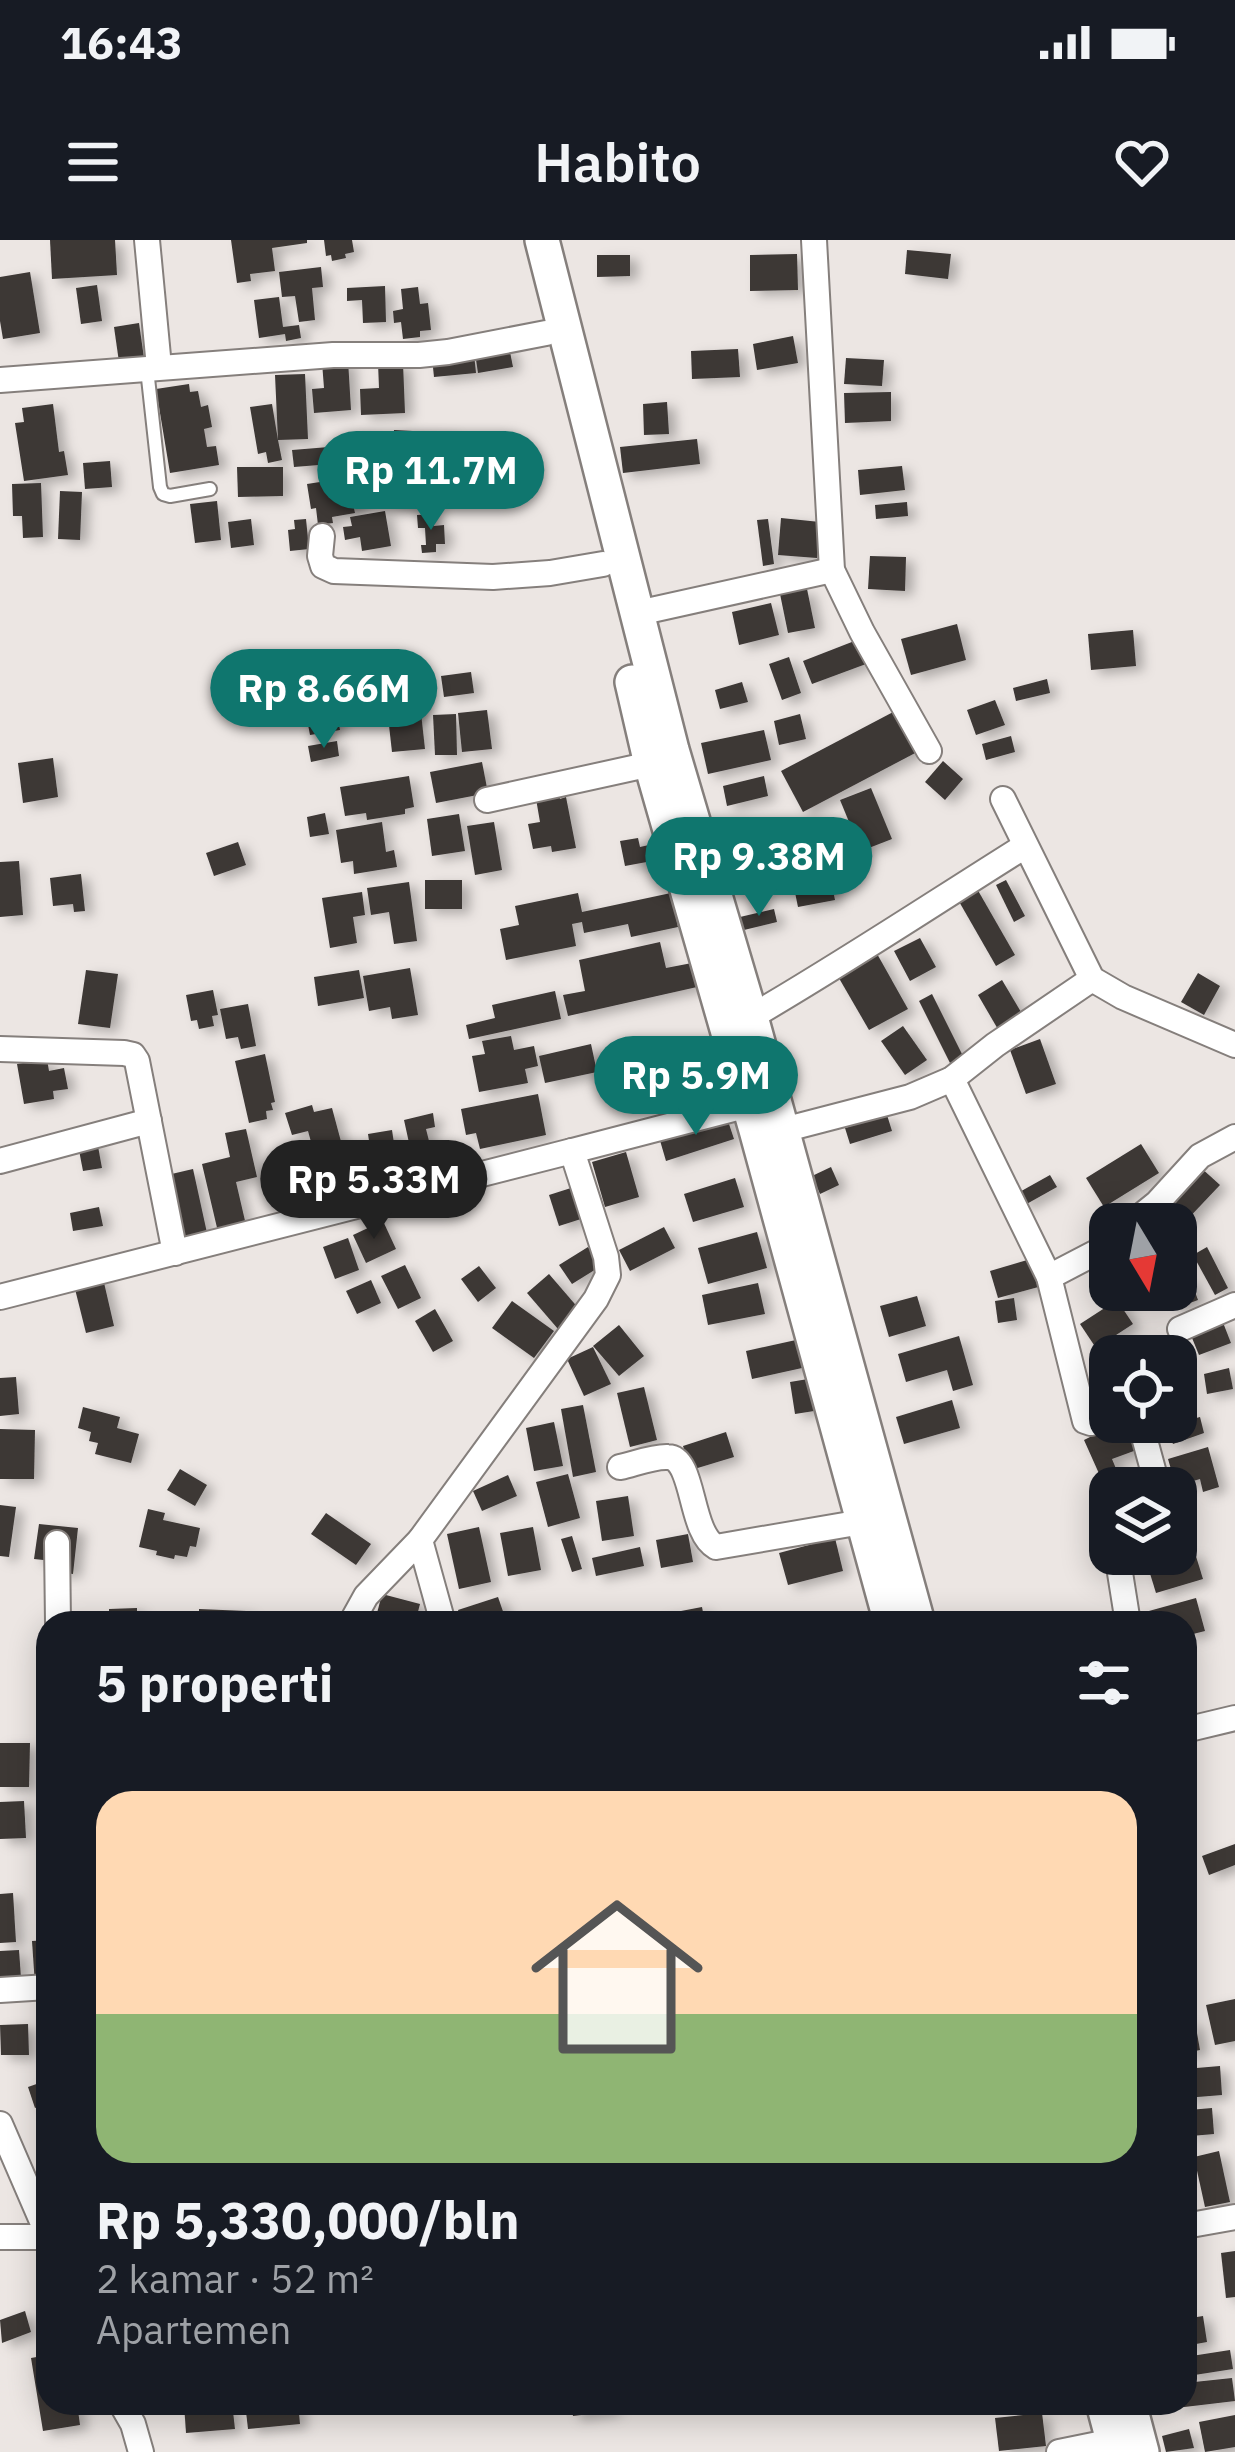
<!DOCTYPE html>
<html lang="id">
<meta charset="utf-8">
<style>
:root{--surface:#171b24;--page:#20242c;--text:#f1f3f6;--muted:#9ea1a6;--accent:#0f766e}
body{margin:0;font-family:"IBM Plex Sans",sans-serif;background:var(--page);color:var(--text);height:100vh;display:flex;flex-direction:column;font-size:45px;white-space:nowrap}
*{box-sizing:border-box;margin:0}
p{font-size:39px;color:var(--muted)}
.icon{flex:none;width:66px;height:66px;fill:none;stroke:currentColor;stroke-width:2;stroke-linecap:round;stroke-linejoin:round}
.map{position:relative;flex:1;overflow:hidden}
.side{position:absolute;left:36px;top:1371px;width:1161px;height:804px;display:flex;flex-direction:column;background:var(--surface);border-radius:36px;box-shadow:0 6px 30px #0003}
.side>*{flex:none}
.needle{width:78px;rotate:170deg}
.controls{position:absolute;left:1089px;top:963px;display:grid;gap:24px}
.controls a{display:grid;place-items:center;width:108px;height:108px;border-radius:24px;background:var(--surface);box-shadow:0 6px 30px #0003;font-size:60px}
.price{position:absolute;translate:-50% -102px;padding:0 27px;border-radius:42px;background:var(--accent);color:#fff;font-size:39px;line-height:78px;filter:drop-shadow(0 3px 6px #0008)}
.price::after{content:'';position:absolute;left:50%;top:72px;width:36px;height:27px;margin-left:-18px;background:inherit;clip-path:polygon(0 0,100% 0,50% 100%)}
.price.on{background:#222;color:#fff}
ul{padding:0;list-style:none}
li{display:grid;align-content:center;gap:24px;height:636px;padding:0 60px}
li span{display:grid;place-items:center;height:372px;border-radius:36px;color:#555}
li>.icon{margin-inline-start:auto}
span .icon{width:216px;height:216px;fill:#fffc;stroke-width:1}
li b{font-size:51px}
h2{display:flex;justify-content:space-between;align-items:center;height:144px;padding:0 60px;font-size:51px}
.status{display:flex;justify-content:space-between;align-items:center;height:84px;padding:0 60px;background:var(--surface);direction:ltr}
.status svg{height:33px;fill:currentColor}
header{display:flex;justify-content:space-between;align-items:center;height:156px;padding:0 60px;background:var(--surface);font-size:54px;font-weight:600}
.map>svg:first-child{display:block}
.building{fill:#3c3735;filter:url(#shadow)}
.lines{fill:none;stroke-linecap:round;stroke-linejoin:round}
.lane-casing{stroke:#857f7c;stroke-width:16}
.street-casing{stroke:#857f7c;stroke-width:28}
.secondary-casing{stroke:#857f7c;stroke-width:38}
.lane{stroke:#fff;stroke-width:12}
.street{stroke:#fff;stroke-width:24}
.secondary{stroke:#fff;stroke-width:33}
</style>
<div class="status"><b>16:43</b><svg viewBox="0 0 49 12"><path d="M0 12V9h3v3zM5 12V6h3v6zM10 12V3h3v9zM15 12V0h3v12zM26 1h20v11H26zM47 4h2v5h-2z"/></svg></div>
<header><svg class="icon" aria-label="menu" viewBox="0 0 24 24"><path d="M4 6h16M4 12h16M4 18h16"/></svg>Habito<svg class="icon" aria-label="heart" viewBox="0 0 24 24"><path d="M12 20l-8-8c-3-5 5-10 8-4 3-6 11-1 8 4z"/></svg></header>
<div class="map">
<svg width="1235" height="2212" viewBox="0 0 1235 2212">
<defs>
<filter id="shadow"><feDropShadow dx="8" dy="4.5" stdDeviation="6" flood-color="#0004"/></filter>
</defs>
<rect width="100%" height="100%" fill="#ece6e3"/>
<g class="building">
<path d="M50,0h65l2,35 -65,4z"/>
<path d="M231,0h76v3l-35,5 3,23 -25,3 1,7 -14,2z"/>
<path d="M324,0h28l2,12 -9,2 1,4 -14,3 -1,-6 -5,1z"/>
<path d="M907,10l44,4 -3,25 -43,-5z"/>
<path d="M797,14l1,36 -48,1v-36z"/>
<path d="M597,15h33v21l-33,1z"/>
<path d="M321,27l2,20 -11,1 3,32 -16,2 -4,-26 -13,1 -3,-25z"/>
<path d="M30,32l10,61 -37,6 -3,-18v-44z"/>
<path d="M97,45l5,36 -21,3 -5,-36z"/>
<path d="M385,46l1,36 -23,1 -1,-23 -15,1v-13z"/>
<path d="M418,47l2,17 8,-1 3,27 -11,1v6l-17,2 -2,-17 -7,1 -1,-12 10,-2 -2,-20z"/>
<path d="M279,57l4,30 16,-2 2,13 -15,3 -1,-7 -26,4 -5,-38z"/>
<path d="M139,83l5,35 -25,4 -5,-35z"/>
<path d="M793,96l5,27 -41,7 -4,-26z"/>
<path d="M509,107l4,20 -35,6 -3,-20z"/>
<path d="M738,109l2,28 -48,2 -1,-28z"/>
<path d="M474,114l2,19 -42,4 -2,-19z"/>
<path d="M846,118l38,2 -2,26 -38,-2z"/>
<path d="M348,120l3,50 -37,3 -2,-24 12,-1 -2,-26z"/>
<path d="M378,123h25l2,50 -44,2 -1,-26 19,-1z"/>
<path d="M305,134l3,65 -30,1 4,20 -14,3 -2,-11 -8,2 -8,-47 22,-3 6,36 -3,-65z"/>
<path d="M189,144l1,8 8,-1 3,16 7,-2 4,22 -8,2 3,18 9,-1 3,19 -49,8 -14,-84z"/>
<path d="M891,152v29l-46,2 -1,-30z"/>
<path d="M667,162l2,32 -25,1 -1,-31z"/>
<path d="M53,164l6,48 5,-1 4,24 -44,6 -9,-58 9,-1 -2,-14z"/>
<path d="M394,190l57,3 -2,17 -30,-3 -5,58 -24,-2z"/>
<path d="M351,193l35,4 -1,8 6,1 -5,33 -22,-3 4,-23 -19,-2z"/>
<path d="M697,199l3,25 -77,9 -3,-26z"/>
<path d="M329,207l2,17 -37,3 -2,-17z"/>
<path d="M110,221l2,26 -27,2 -2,-26z"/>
<path d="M902,226l3,24 -45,5 -2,-25z"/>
<path d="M237,227h46v29l-45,1z"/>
<path d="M359,236l5,26 -11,2 2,9 -23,4 1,6 -15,2 -2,-17 -5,1 -4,-25z"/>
<path d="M41,243l2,54 -20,1 -1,-22h-9l-1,-32z"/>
<path d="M60,251l22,1 -2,48 -22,-1z"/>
<path d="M217,261l4,39 -26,3 -5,-39z"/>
<path d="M907,262l1,14 -32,3 -1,-14z"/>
<path d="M385,271l6,35 -29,5 -2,-14 -15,3 -2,-13 9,-1 -2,-9z"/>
<path d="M434,274v12l10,-1 1,19h-9v8l-14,1 -1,-8h5l-1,-17h-7l-1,-13z"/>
<path d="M781,278l39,4 -3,36 -39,-3z"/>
<path d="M251,279l3,26 -23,3 -3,-26z"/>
<path d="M306,279l3,30 -19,2 -2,-21 7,-1 -1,-9z"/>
<path d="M768,279l6,45 -11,2 -6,-46z"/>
<path d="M870,316l36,1 -1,34 -37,-2z"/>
<path d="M807,349l8,39 -27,5 -8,-39z"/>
<path d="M771,363l8,32 -40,10 -7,-33z"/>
<path d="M957,384l9,36 -55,15 -10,-36z"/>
<path d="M1133,390l3,36 -45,4 -3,-36z"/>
<path d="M857,400l9,24 -54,20 -9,-23z"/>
<path d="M789,417l12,36 -19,7 -13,-36z"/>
<path d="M471,432l3,21 -30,4 -3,-21z"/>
<path d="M1047,439l3,14 -34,8 -3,-13z"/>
<path d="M742,442l6,20 -28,7 -5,-19z"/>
<path d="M419,455l6,54 -33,3 -6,-53z"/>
<path d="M995,460l10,25 -29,10 -9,-25z"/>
<path d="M335,463l5,27 -30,5 -5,-26z"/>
<path d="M487,470l5,39 -30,3 -4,-39z"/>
<path d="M897,470l22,41 -116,61 -22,-41z"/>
<path d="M456,474l1,41h-22l-2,-40z"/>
<path d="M800,474l6,25 -27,6 -5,-24z"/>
<path d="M764,490l7,30 -63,14 -7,-31z"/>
<path d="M1011,496l4,16 -29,8 -4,-16z"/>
<path d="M337,501l2,15 -28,6 -3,-16z"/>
<path d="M53,518l5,39 -35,6 -5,-40z"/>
<path d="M943,521l20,18 -18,21 -20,-18z"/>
<path d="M482,522l6,31 -52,10 -6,-31z"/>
<path d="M409,536l5,31 -9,2v5l-38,6 -1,-7 -21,3 -5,-29z"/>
<path d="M764,536l4,20 -41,10 -4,-20z"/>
<path d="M871,548l21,51 -31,12 -21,-51z"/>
<path d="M558,549l2,10 6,-2 10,51 -24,4 -1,-6 -18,3 -5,-25 12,-2 -5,-29z"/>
<path d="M325,573l4,21 -19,3 -3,-20z"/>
<path d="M459,574l6,37 -33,5 -5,-37z"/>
<path d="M382,582l4,30 8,-2 3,17 -43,7 -1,-13 -12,2 -5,-33z"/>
<path d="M494,582l8,48 -27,5 -8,-49z"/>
<path d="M638,598l2,9 9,-2 3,16 -27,5 -5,-25z"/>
<path d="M238,602l8,23 -32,11 -8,-23z"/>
<path d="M756,603l3,17 -34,6 -2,-17z"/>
<path d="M19,621l4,54 -23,2v-55z"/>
<path d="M827,621l8,39 -37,7 -8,-39z"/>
<path d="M81,634l4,37 -11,1 -1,-8 -20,2 -3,-28z"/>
<rect x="425" y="640" width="37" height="29"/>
<path d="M1006,640l19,36 -11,6 -18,-37z"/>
<path d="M409,642l8,59 -23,3 -5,-32 -18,3 -4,-27z"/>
<path d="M976,647l39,68 -19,11 -39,-68z"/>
<path d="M362,652l3,23 -12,2 4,26 -27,5 -8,-50z"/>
<path d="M578,653l4,19 89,-19 7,34 -47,10 -3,-13 -44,9 -2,-11 -10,2 4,22 -70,14 -6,-31 19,-4 -4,-19z"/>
<path d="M774,669l3,13 -33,8 -4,-13z"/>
<path d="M920,698l16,29 -26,14 -16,-30z"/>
<path d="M660,702l6,26 26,-5 5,24 -129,29 -5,-21 22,-4 -6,-31z"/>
<path d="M876,712l32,57 -39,21 -33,-57z"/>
<path d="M410,728l8,47 -26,4 -2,-12 -21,4 -6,-35z"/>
<path d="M86,730l32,4 -8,54 -32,-4z"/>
<path d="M359,730l5,28 -46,8 -4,-29z"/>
<path d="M1198,733l22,13 -16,29 -23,-13z"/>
<path d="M1002,740l22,37 -25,14 -21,-36z"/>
<path d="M213,750l5,25 -6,1 2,10 -15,3 -2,-9 -6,1 -5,-26z"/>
<path d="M555,751l6,28 -92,20 -3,-14 29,-7 -3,-13z"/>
<path d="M932,754l31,62 -13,7 -31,-62z"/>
<path d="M248,764l8,42 -15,3 -3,-12 -12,2 -6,-30z"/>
<path d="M903,786l24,34 -22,15 -24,-34z"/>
<path d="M511,796l3,14 20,-4 4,20 -13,3 3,14 -49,9 -7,-36 13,-2 -3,-13z"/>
<path d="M1040,799l16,45 -30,10 -16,-44z"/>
<path d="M591,804l6,28 -52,11 -6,-27z"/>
<path d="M646,809l3,16 -22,4 -3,-17z"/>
<path d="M265,814l10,48 -4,1 2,7 -7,1 1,8 -18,4 -14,-62z"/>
<path d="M47,819l2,12 15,-3 4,21 -15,2 1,8 -30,5 -7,-40z"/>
<path d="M538,854l8,41 -66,14 -4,-16 -10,2 -5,-26z"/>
<path d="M312,865l2,7 18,-4 11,41 -11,3 3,10 -17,5 -10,-36 -16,4 -7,-22z"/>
<path d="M433,873l2,14 -9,2 7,28 -20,4 -9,-41z"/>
<path d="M726,875l8,24 -68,22 -7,-24z"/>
<path d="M887,875l5,16 -42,13 -5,-16z"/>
<path d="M246,889l11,48 -21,5 10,43 -28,7 -16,-68 28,-7 -5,-24z"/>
<path d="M392,890l6,40 -24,3 -6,-39z"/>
<path d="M97,901l5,27 -19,3 -5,-26z"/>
<path d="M1141,904l18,29 -55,34 -18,-29z"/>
<path d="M626,912l13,45 -34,10 -13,-45z"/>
<path d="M1199,926l21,19 -36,38 -21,-20z"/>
<path d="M831,927l8,18 -19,9 -8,-18z"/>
<path d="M193,929l14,64 -28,13 -16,-70z"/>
<path d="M1050,935l7,12 -34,19 -7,-12z"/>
<path d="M735,938l9,29 -51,15 -9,-28z"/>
<path d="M571,948l10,31 -22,7 -10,-31z"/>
<path d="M99,967l4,19 -30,5 -3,-18z"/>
<path d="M383,981l13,28 -30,14 -13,-28z"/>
<path d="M664,987l11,21 -45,23 -11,-21z"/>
<path d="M757,992l10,36 -59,16 -10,-36z"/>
<path d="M348,998l11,32 -24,9 -12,-32z"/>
<path d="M588,1007l13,19 -29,18 -13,-19z"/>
<path d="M1207,1007l21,41 -13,7 -22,-40z"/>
<path d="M1034,1018l8,28 -44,12 -8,-27z"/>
<path d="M405,1025l16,33 -23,11 -17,-33z"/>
<path d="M479,1026l17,22 -18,14 -17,-23z"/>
<path d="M102,1034l12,52 -28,7 -13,-52z"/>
<path d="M549,1034l31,36 -22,19 -31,-36z"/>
<path d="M1190,1038l8,22 -24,9 -7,-19h9v-6z"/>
<path d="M371,1040l10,23 -24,11 -11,-23z"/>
<path d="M758,1043l7,31 -57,11 -6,-30z"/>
<path d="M917,1056l9,30 -37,11 -9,-31z"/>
<path d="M1014,1058l3,22 -19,3 -3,-22z"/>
<path d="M1117,1060l16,24 -37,24 -16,-24z"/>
<path d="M512,1061l42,30 -20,27 -42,-30z"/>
<path d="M435,1069l18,32 -20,11 -18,-31z"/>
<path d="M1222,1080l9,23 -32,12 -9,-22z"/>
<path d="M619,1085l25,31 -25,20 -26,-30z"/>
<path d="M959,1096l14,49 -20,6 -6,-21 -41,12 -8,-28z"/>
<path d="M796,1100l6,28 -50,11 -6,-28z"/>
<path d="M593,1107l18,37 -27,12 -17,-37z"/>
<path d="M1229,1128l4,21 -26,5 -3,-20z"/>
<path d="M16,1137l3,37 -19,2v-38z"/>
<path d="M808,1139l6,32 -19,3 -5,-32z"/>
<path d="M644,1147l13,53 -27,7 -13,-54z"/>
<path d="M952,1160l8,28 -56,16 -8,-27z"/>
<path d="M583,1165l13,67 -23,5 -12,-68z"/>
<path d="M83,1167l37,10 -3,11 22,6 -8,29 -36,-9 3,-11 -9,-2 2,-9 -13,-4z"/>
<path d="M1187,1176l2,4 11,-3 4,16 -31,11 -8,-19z"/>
<path d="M554,1182l9,44 -29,5 -8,-43z"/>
<path d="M1120,1182l5,12 10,-3 7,17 -30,11 5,12 -16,7 -17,-38 12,-6 -2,-4z"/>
<path d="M0,1189l35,1 -1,49h-34z"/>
<path d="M726,1192l8,25 -43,13 -8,-24z"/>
<path d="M1208,1207l11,40 -16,5 -3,-13 -24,7 -8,-27z"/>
<path d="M180,1229l27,16 -12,21 -28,-16z"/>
<path d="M568,1234l12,44 -32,9 -12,-45z"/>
<path d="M508,1235l9,21 -35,15 -9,-20z"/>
<path d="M628,1256l6,40 -32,5 -6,-40z"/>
<path d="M0,1265l16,2 -7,50 -9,-1z"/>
<path d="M148,1269l17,4 -2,7 37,8 -4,19 -6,-1 -3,11 -12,-2 -1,4 -18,-4 1,-4 -18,-4z"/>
<path d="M326,1273l45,31 -15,21 -45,-31z"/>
<path d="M39,1284l39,4 -5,46 -21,-3 1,-10 -19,-2z"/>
<path d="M479,1287l12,55 -32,7 -12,-55z"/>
<path d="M533,1287l8,43 -33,6 -8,-43z"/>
<path d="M688,1294l5,28 -32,6 -5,-28z"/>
<path d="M572,1296l10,33 -10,3 -11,-33z"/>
<path d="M835,1298l8,33 -55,14 -9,-32z"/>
<path d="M640,1307l4,19 -48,10 -4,-18z"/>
<path d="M1195,1313l8,26 -47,14 -8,-26z"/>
<path d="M382,1354l38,10 -5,19h-17l-22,-6z"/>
<path d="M498,1357l9,26h-45l-4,-13z"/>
<path d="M1196,1358l9,33 -20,5v-13h-44l-3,-9z"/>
<path d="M702,1367l3,16h-43l-2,-8z"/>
<path d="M137,1368v15h-28v-14z"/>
<path d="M199,1369l47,2v12h-47z"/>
<path d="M0,1503h30l-1,44h-29z"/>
<path d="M24,1561l2,37 -26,1v-37z"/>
<path d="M1235,1604v21l-26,10 -7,-19z"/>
<path d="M13,1653l3,49 -16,1v-49z"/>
<path d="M48,1700v44l-13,1 -3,-44z"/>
<path d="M19,1710l2,28 -21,1v-28z"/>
<path d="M1235,1759v42l-20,4 -9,-40z"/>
<path d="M1195,1782l5,28 -15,3v-29z"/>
<path d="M28,1784l1,31h-28l-1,-30z"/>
<path d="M1220,1826l2,29 -37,3v-29z"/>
<path d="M48,1840v23l-13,5 -7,-21z"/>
<path d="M1212,1868l2,26 -23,2 -2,-26z"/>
<path d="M1219,1911l11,51 -25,5 -11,-50z"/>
<path d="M1235,2011v46l-9,1 -5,-45z"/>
<path d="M25,2071l6,21 -29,11 -2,-23z"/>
<path d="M1203,2076l4,26 -22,4v-27z"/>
<path d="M1230,2110l3,19 -45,7 -3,-19z"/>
<path d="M48,2115v48h29l3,22 -37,6 -12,-73z"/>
<path d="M1232,2138l3,23 -59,7 -1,-5h10v-20z"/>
<path d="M232,2163l3,26 -49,4 -2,-29z"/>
<path d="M245,2163h53l2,21 -52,5z"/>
<path d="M571,2163h41l1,8 -40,5z"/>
<path d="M1042,2173l4,33 -47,5 -4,-33z"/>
<path d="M1235,2175v32l-30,5 -6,-30z"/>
<path d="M1189,2189l5,19 -28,4 -4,-16z"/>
</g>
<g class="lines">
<g class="lane-casing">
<path id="lane" d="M147,129l13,118 3,7 7,2 40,-7"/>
</g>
<g class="street-casing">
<g id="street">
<path d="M147,0l12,127"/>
<path d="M814,0l18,330 30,62 67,119"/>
<path d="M0,140l333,-25h86l29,-3 98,-19"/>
<path d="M322,296l-2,20 3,10 11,5 159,6 57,-4 53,-9"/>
<path d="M638,373l194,-43"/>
<path d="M1003,559l89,180 31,18 112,48"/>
<path d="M487,560l164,-36"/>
<path d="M751,777c93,-54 183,-114 274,-171"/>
<path d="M0,809l124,4 9,2 4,6 38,192"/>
<path d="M952,839l97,198 36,144 6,2 19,-6"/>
<path d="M783,890l127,-33 42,-18 43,-34 97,-66"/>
<path d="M0,921l149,-40"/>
<path d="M1131,984l26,-21 43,-47 35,-19"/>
<path d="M1049,1037l48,-25 13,-11"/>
<path d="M0,1057l572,-146"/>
<path d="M1180,1089l55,-24"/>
<path d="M1140,1182l18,66"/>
<path d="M620,1227c14,-3 34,-11 48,-10 27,1 21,75 48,90l146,-25"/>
<path d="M57,1303l1,80"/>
<path d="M1117,1314l11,69"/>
<path d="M351,1383l15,-27 54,-56"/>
<path d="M443,1383l-23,-83 176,-241 12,-24 -2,-18 -34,-106 177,-46"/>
<path d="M1185,1490l50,-12"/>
<path d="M0,1750l48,-3"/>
<path d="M0,1884l48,111"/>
<path d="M1185,1986l50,-9"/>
<path d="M0,1997h48"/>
<path d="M121,2163l12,21 8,28"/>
<path d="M1059,2212l54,-11"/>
</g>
</g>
<g class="secondary-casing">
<g id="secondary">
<path d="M542,0l130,510 79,267 167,606"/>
<path d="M632,442l19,82 105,366 135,493"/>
<path d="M1103,2163l13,49"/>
<path d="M1129,2163l13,49"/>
</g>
</g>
<use href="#lane" class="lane"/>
<use href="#street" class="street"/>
<use href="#secondary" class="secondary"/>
</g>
</svg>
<div class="controls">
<a><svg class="needle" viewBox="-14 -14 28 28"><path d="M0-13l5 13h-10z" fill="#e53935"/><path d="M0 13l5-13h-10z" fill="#9ea1a6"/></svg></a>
<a><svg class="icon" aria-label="locate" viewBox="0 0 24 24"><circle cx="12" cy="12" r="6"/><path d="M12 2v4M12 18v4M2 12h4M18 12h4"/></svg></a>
<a><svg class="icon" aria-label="layers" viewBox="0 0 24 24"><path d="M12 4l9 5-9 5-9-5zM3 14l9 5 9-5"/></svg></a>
</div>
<b class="price" style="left:431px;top:293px">Rp 11.7M</b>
<b class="price" style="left:324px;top:511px">Rp 8.66M</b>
<b class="price" style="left:759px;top:679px">Rp 9.38M</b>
<b class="price" style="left:696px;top:898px">Rp 5.9M</b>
<b class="price on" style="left:374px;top:1002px">Rp 5.33M</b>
<section class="side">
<h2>5 properti<svg class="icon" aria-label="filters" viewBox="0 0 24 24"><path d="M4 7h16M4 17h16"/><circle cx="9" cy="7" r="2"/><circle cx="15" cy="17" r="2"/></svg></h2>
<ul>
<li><span style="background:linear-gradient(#ffd9b3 60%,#8fb573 0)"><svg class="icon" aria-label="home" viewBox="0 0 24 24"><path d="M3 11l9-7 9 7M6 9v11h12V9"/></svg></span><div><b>Rp 5,330,000/bln</b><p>2 kamar · 52 m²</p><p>Apartemen</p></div></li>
</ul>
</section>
</div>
